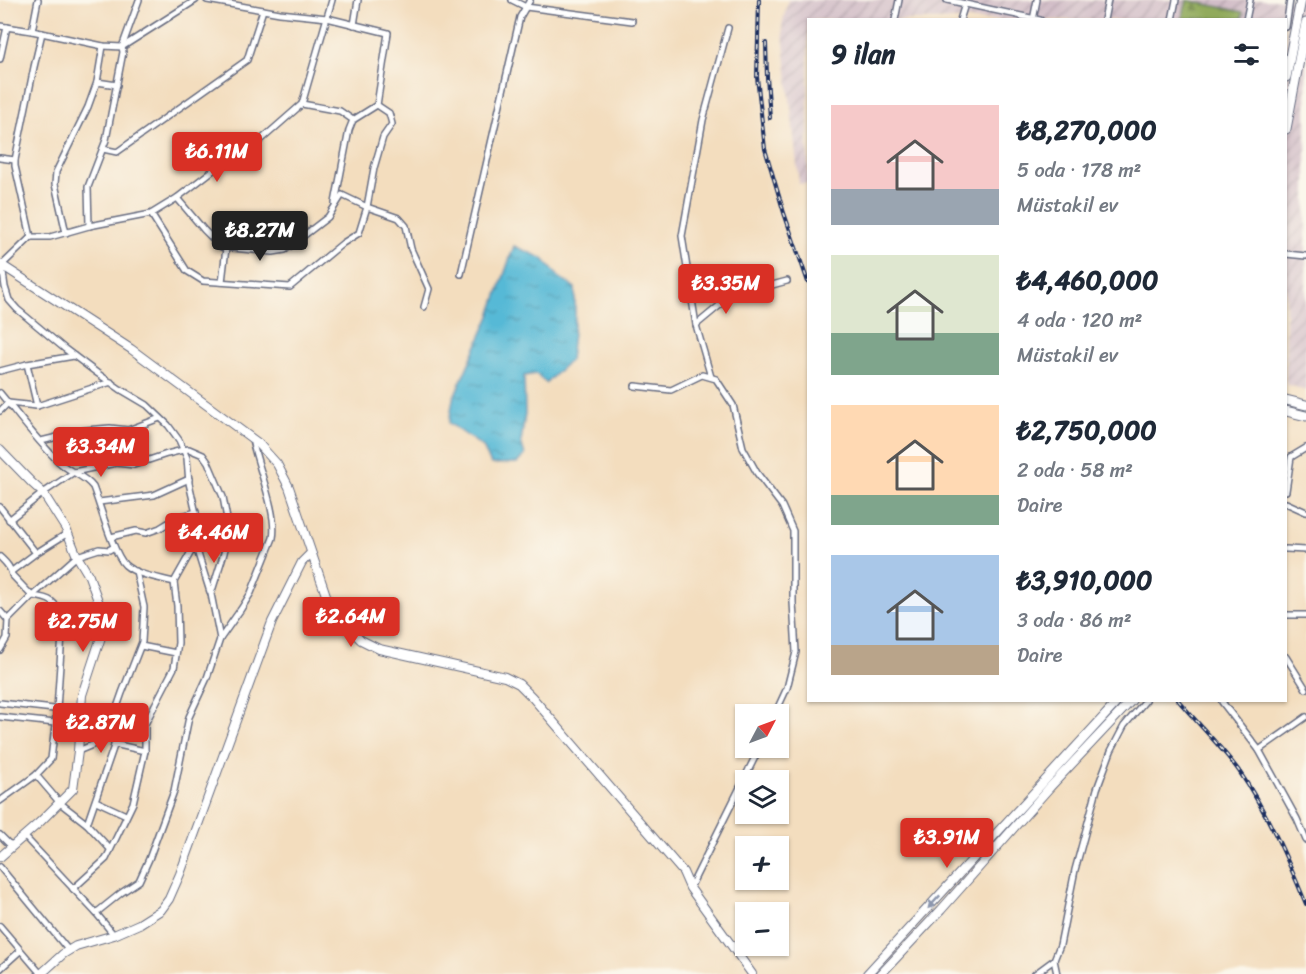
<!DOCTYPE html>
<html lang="tr">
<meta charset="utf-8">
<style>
:root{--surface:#fff;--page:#f2f2f3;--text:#1f2937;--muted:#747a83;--accent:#d93025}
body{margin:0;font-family:Sriracha,sans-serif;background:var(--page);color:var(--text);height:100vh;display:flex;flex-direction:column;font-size:22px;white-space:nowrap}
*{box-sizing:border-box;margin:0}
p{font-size:20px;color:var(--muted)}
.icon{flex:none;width:33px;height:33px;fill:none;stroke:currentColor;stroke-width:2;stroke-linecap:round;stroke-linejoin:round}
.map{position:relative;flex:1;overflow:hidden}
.side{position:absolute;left:807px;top:18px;width:480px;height:684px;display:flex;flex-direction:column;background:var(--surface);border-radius:0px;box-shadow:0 2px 4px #0004}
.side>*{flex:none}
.needle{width:39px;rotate:49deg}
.fabs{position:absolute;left:735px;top:704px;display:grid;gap:12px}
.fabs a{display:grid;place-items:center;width:54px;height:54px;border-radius:0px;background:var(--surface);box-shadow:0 2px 4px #0004;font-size:30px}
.price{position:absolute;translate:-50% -51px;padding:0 14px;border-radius:6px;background:var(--accent);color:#fff;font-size:20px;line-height:39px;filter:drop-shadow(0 2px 3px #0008)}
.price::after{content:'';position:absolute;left:50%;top:36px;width:18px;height:14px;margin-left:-9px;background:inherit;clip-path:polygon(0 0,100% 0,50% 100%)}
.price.selected{background:#222;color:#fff}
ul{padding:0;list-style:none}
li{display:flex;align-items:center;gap:18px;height:150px;padding:0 24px}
li span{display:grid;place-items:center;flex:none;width:168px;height:120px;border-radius:0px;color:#555}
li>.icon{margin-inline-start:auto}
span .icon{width:72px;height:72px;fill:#fffc;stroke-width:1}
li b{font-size:26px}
h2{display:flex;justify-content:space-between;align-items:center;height:72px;padding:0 24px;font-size:26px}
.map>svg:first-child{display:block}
.industrial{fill:url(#industrial-furrows)}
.forest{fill:url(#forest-firs);stroke:#566c5c;stroke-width:1.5}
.water{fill:url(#water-ripples);stroke:#39749a;stroke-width:1.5}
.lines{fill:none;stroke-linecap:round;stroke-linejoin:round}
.street-casing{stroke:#676c80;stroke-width:8}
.secondary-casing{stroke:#676c80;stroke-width:10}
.primary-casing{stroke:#676c80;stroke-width:11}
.street{stroke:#fff;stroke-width:5}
.secondary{stroke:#fff;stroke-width:8}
.primary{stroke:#fff;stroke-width:9}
.rail-casing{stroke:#1b2f5e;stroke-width:4}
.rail{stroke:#fbf7ec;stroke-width:1.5;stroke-dasharray:4.5;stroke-linecap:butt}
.oneway{fill:#8d97ae}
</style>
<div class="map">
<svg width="1306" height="974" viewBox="0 0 1306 974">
<defs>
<pattern id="industrial-furrows" width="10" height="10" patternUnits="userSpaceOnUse" patternTransform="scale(1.5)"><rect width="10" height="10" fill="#d2bdc7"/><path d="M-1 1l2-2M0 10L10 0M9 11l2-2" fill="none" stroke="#aa9aa5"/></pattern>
<pattern id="forest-firs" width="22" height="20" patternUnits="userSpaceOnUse" patternTransform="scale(1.5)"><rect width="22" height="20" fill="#91aa5b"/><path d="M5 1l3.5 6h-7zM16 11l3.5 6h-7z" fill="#768b4e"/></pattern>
<pattern id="water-ripples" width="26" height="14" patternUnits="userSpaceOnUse" patternTransform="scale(1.5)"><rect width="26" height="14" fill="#57b9d6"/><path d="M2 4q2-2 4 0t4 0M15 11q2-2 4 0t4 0" fill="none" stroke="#4797b1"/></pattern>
</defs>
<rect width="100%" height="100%" fill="#fbf7ec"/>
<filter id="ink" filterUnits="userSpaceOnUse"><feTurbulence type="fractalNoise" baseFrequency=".0167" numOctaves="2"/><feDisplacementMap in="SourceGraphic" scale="12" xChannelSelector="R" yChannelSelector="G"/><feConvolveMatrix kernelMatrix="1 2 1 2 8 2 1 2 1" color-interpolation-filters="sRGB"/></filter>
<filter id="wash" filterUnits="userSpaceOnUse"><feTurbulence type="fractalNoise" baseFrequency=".008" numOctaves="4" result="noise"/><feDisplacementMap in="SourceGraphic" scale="24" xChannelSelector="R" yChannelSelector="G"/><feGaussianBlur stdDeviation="1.35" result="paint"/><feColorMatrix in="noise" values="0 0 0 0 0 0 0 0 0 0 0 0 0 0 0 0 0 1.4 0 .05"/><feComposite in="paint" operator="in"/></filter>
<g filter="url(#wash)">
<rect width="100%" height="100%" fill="#f3ddbe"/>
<path class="industrial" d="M788,0h518v391l-20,-7v-364h-478v163l-9,1 -17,-159z"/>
<path class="forest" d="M1187,0l56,12 -1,7h-60z"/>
<path class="water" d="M514,246l28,12 17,19 16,11v27l-5,45 -24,23 -10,-9 -12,2 1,38 -4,28 4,13 -8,8 -26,1 -8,-17 -34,-24 4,-24 37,-83z"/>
</g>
<g filter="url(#ink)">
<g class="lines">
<g class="street-casing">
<g id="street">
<path d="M207,0l73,13 47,5 61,15 -11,72 -24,15"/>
<path d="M512,0l14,7 106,14"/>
<path d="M947,0l93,20"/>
<path d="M895,20l4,-20"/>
<path d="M960,20l5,-16"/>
<path d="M1033,20l4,-20"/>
<path d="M1104,20l4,-20"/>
<path d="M1172,20l4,-20"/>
<path d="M1246,20l4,-20"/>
<path d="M354,25l4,-25"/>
<path d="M0,26l32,5 71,15 19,1 74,-47"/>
<path d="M1286,27l4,-27"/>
<path d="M32,31l6,-31"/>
<path d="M0,59l7,-32"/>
<path d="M97,82l6,-36"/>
<path d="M302,104l38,7 13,9 -4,10 -14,73"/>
<path d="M377,105l12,8 3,11 -9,13 -9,31 -7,39 32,11 7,8 5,23 18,40 -5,18"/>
<path d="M103,149l14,3 130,-92 16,-50"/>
<path d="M0,158l15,2"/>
<path d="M151,214l36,57 16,10 87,6 53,-44 16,-10 8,-26 -25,-12 -14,22 -43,33 -12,2 -52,-5 -17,-17 -27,-32"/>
<path d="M89,226l-1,-39 18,-47 17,-88 -1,-5 17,-47"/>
<path d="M66,233l-11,-49 1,-12 32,-65 9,-25 20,3"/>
<path d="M31,237l-16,-71v-6l19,-93 8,-34"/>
<path d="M1286,254l20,2"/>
<path d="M461,274l59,-257 10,-17"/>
<path d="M222,282l4,-34"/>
<path d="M696,325l-14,-89 21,-116 25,-92"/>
<path d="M27,364l10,42 74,-24"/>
<path d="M0,371l27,-7 47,-8"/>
<path d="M711,377l-15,-52 35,-29 56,-15"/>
<path d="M635,386l36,4 31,-15 14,4 17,26 10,43 14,25 25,33 11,25v71l3,50 -9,36 -12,26"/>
<path d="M0,393c19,23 37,48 59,69 11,11 24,12 34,25 7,18 20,66 32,78 11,10 35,13 49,17"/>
<path d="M0,411l8,-8 29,3"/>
<path d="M41,441l45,-11 24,-2 18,2 32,-12"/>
<path d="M1286,491l5,-34 15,-9"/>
<path d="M99,502l55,-7 35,-16"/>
<path d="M1286,503l20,9"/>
<path d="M0,507l36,46"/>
<path d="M9,520l34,-27 31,-21 42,-9 18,2 33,-11 16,-4 6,-1 14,6 5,7 15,35 6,33 -5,23 -13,41 9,45"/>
<path d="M111,537l25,-6 10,2 14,-5 18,-11 18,-5"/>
<path d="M195,544l15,48"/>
<path d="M1286,549l20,1"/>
<path d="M0,557c5,5 11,10 12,18l20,21 -24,24 -8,-9"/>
<path d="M12,571l24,-18 32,-20"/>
<path d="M32,596l45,-40 22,-7 10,1 5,-3"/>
<path d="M1286,615h20"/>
<path d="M141,646l35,7"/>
<path d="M0,650l7,-12 1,-18"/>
<path d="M1286,657l20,32"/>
<path d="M1224,700l-2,2 37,48 38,69 9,21"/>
<path d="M0,703l81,9"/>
<path d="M0,717l55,6"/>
<path d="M114,744l31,7"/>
<path d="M1259,750l47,-33"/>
<path d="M78,751l36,-15"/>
<path d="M36,775l24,28 27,21 23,25"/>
<path d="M0,801l36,-26 15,-16 6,-50 6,-89c-7,-19 -12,-22 -31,-24"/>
<path d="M96,801l30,14"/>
<path d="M87,824l29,-84 -2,-4 1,-23 7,-20 20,-51 2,-35 -8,-36"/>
<path d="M0,835l8,8 6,2"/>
<path d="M24,836l72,77 18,22"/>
<path d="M0,867l69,84"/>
<path d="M690,888l70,-141"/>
<path d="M73,889l33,-30 27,-56 12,-52v-27l29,-56 4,-25 -1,-37 -3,-24 18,-32 6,-28 -9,-39 -2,-25 -8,-18 -11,-15 -21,-20 -27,-16 -23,-16 -32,-24 -48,-40 -8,-9 -4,-13 -3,-22 29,-28h19l39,-11 62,-12 26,-16 39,-30 45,-28 41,-36 30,-104"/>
<path d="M96,913l25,-20 18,-12 10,-22 25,-68 15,-74 18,-39 13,-39 21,-30 10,-16 22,-55c5,-24 -16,-73 -21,-99"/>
<path d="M0,926l41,48"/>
<path d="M1054,960l3,14"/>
<path d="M0,969l20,-18"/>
<path d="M1035,974l19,-14 6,-15 15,-75 22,-81 14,-38 13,-25 22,-26"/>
</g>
</g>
<g class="secondary-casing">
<g id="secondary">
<path d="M0,264l131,85 127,94 19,21 12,23 38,111 13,21 21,21 18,9 126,28 14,7 13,13 151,175 7,16 62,86"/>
<path d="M0,450l32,33 11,10 23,36 11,27 12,20 12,33v28l-19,58 -4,56 -5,38 -33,33 -40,35"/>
<path d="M41,974l22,-20 13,-8 38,-11 25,-11 22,-14 8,-11 11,-25 92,-252 30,-60 9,-9"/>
<path d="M867,974l252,-274"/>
<path d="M881,974l60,-64 109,-123 82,-87"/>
</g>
</g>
<g class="primary-casing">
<g id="primary">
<path d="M1286,77l15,-77"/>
<path d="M1286,129l20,-106"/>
<path d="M1286,400l20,5"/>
<path d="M1286,411l20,5"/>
</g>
</g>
<use href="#street" class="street"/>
<use href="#secondary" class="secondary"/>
<use href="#primary" class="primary"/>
<g class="rail-casing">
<g id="rail">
<path d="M759,0l-2,77 8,72 19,64 24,69"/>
<path d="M766,43l1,34 3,41"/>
<path d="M1178,700c20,24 43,46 61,71 28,41 48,87 67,133"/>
</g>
</g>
<use href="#rail" class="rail"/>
</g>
<defs><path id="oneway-solid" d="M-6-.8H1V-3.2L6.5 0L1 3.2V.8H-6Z" transform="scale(1.5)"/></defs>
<use class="oneway" href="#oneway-solid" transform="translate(934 902) rotate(133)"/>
</g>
</svg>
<div class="fabs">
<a><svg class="needle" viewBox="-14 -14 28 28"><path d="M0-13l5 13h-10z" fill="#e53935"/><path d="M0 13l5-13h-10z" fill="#747a83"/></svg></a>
<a><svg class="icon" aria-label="layers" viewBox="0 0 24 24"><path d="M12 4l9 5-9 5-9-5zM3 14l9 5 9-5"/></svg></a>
<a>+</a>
<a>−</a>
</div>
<b class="price" style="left:217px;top:183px">₺6.11M</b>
<b class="price selected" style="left:260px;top:262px">₺8.27M</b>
<b class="price" style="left:726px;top:315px">₺3.35M</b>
<b class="price" style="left:101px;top:478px">₺3.34M</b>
<b class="price" style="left:214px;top:564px">₺4.46M</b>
<b class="price" style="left:351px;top:648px">₺2.64M</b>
<b class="price" style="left:83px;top:653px">₺2.75M</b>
<b class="price" style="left:101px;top:754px">₺2.87M</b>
<b class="price" style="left:947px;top:869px">₺3.91M</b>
<section class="side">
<h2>9 ilan<svg class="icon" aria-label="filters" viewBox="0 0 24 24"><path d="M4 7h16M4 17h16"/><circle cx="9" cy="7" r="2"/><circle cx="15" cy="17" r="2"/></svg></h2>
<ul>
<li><span style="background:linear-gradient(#f6c9c9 70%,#9aa5b1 0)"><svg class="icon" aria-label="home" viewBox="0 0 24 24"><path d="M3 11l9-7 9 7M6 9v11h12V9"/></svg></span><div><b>₺8,270,000</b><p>5 oda · 178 m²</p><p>Müstakil ev</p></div></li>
<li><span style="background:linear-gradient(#dfe7d0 65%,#7fa58c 0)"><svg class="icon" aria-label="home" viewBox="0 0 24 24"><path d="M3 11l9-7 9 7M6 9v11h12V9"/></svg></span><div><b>₺4,460,000</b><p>4 oda · 120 m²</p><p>Müstakil ev</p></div></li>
<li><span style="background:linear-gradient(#ffd9b3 75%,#7fa58c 0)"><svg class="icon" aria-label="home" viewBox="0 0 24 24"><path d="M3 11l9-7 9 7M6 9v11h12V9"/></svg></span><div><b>₺2,750,000</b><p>2 oda · 58 m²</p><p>Daire</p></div></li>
<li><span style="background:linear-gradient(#a9c7e8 75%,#b9a48a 0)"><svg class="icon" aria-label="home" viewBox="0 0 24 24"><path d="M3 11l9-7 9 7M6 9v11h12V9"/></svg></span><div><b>₺3,910,000</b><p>3 oda · 86 m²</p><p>Daire</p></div></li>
</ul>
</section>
</div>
